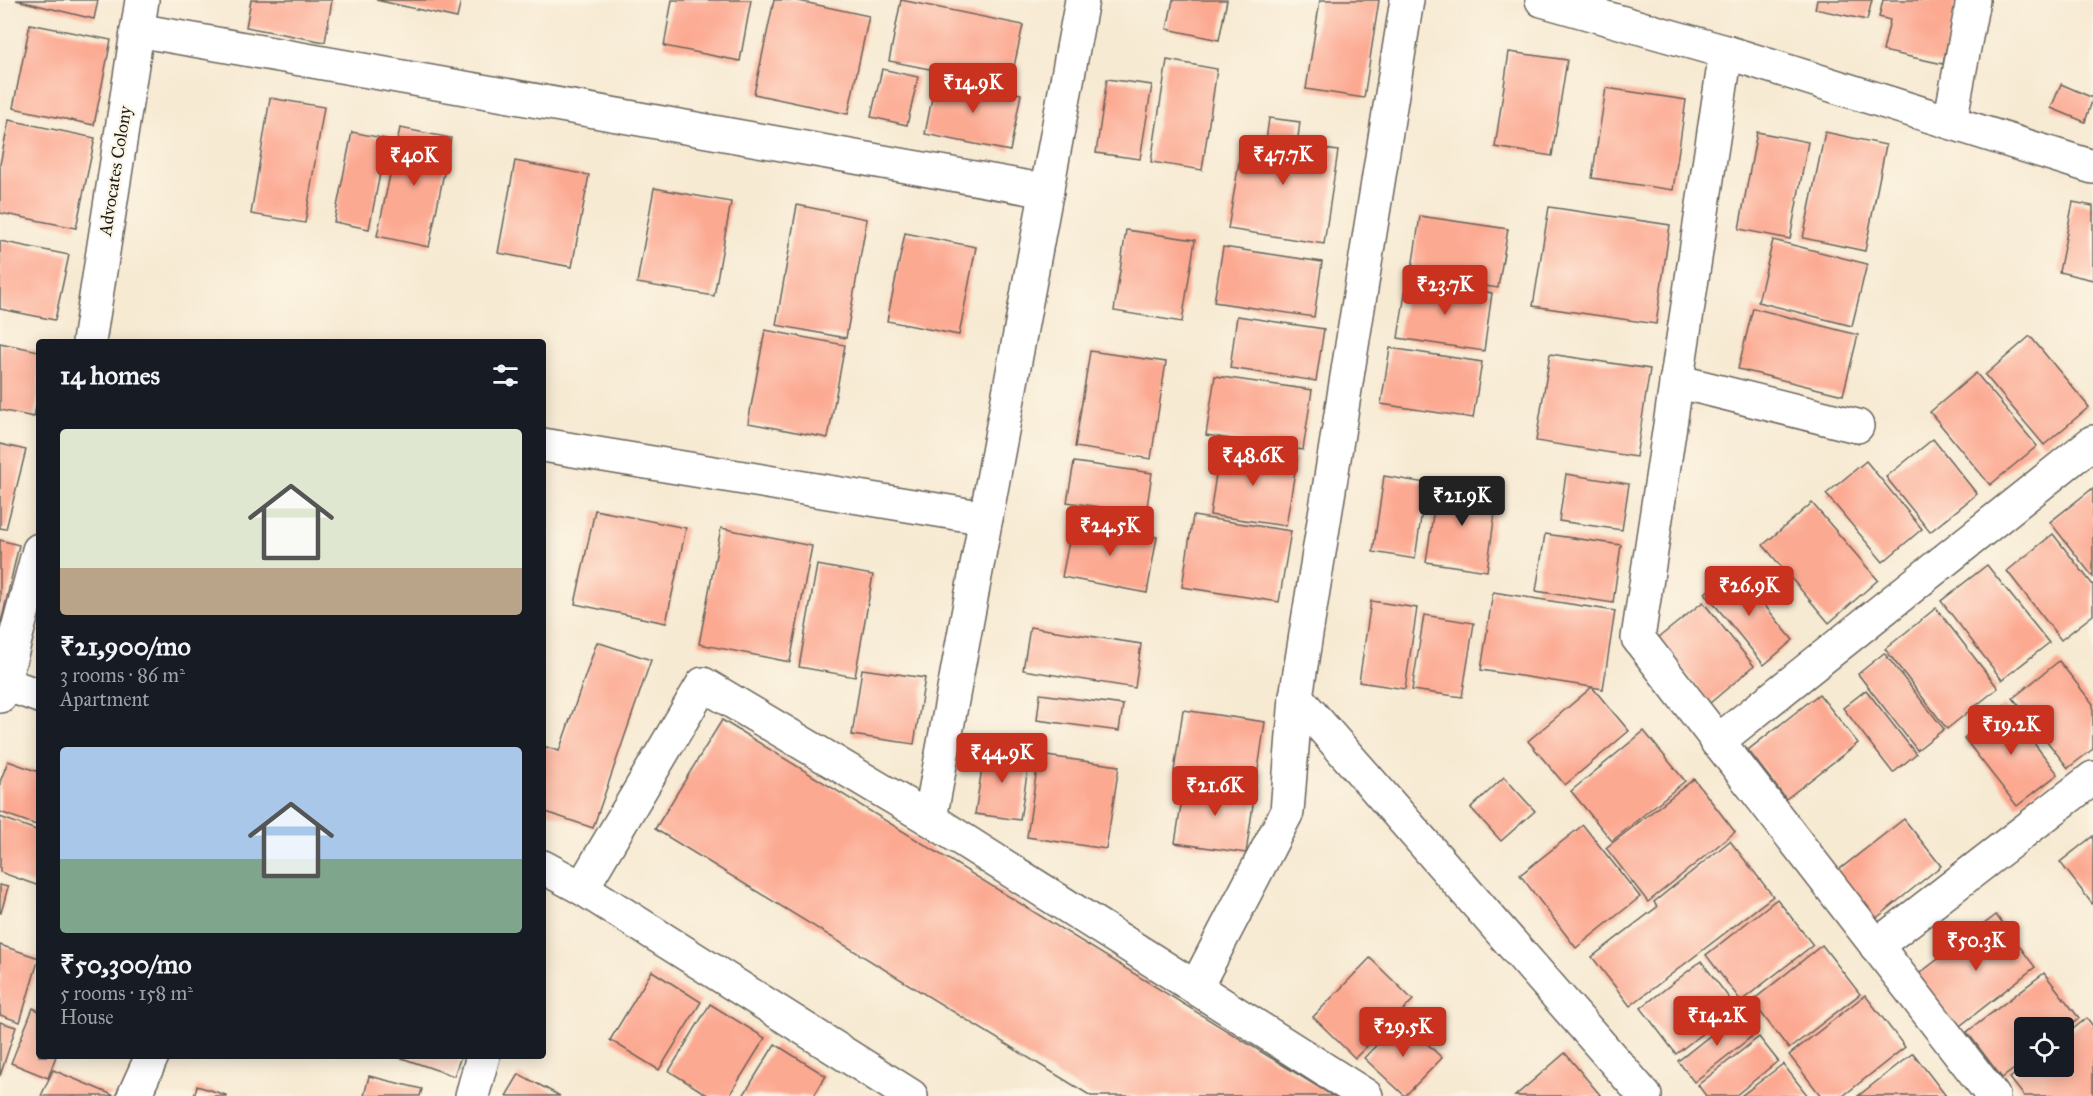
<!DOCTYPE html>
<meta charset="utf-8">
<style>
:root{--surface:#171b24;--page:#20242c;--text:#f1f3f6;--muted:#9ea1a6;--accent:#c8321e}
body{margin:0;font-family:"IM FELL Great Primer",serif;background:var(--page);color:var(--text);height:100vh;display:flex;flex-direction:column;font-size:22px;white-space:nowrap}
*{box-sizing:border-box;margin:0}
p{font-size:20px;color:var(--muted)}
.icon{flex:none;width:33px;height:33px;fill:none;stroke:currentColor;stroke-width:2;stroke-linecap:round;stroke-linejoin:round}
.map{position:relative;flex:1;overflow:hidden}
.panel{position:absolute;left:36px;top:339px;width:510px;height:720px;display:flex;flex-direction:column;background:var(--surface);border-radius:6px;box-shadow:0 3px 15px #0003}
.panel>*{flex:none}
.buttons{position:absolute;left:2014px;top:1017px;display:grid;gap:12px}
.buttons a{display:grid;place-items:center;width:60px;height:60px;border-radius:6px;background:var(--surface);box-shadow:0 3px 15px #0003;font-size:30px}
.price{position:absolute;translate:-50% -51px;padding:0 14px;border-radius:6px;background:var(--accent);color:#fff;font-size:20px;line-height:39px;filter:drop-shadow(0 2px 3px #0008)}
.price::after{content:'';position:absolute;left:50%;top:36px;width:18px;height:14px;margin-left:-9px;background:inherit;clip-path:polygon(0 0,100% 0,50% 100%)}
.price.active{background:#222;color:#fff}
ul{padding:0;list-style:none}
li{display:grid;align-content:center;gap:12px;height:318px;padding:0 24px}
li span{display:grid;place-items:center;height:186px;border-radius:6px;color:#555}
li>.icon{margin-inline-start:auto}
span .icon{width:108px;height:108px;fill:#fffc;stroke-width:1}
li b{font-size:26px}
h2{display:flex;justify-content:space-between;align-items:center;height:72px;padding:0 24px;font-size:26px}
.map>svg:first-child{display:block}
.building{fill:#fca992}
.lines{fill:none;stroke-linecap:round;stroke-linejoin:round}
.minor-casing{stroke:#69645c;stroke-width:36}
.minor{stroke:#fff;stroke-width:33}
.labels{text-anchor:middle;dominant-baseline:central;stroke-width:4.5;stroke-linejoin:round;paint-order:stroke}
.street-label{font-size:18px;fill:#1c1c1c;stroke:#fcf5e5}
</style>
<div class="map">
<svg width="2093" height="1096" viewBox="0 0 2093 1096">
<rect width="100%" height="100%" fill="#fcf5e5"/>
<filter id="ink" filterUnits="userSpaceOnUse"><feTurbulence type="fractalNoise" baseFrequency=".0167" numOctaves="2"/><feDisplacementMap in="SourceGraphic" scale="12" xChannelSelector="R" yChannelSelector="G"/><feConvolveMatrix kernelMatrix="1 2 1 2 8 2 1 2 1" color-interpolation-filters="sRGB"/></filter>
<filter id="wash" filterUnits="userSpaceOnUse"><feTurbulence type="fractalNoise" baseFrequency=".008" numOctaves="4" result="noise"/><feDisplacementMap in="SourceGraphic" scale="24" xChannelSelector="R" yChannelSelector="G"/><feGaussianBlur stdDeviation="1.35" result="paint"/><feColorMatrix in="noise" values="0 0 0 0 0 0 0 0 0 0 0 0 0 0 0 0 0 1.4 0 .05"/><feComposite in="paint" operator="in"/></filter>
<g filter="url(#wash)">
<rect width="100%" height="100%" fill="#f7ead3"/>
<g id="blocks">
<g class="building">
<path d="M16,0h82l-4,19z"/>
<path d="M251,0h81l-7,42 -79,-15z"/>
<path d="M376,0h85l-4,18z"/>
<path d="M672,0h79l-11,61 -76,-15z"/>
<path d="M774,0h20l75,16 -21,98 -94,-20z"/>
<path d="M901,0l122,25 -13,60 -121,-24z"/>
<path d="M1173,0h54l-8,40 -52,-11z"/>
<path d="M1320,0h59l-15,98 -58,-9z"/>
<path d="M1817,0h55l-5,20 -52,-11z"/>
<path d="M1883,0h74l-14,64 -60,-13 7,-31 -11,-3z"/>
<path d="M30,24l81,16 -17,85 -81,-17z"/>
<path d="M1509,52l58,8 -15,96 -57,-9z"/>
<path d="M1167,60l50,9 -15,101 -51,-8z"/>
<path d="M882,69l36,8 -11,48 -36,-8z"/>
<path d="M936,77l85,17 -11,57 -85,-17z"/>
<path d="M1107,79l45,6 -12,74 -44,-6z"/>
<path d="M2061,84l32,14 -8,24 -34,-14z"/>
<path d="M1606,88l80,12 -13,90 -81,-12z"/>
<path d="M270,98l54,9 -19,116 -54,-9z"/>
<path d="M1269,118l31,4 -3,23 41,6 -14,93 -96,-15 15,-91 23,3z"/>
<path d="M9,120l86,18 -19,90 -76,-15v-49z"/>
<path d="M400,128l51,10 -22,109 -52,-11z"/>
<path d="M352,132l35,7 -18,90 -35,-7z"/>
<path d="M1757,132l51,10 -18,97 -51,-10z"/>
<path d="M1825,132l61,13 -21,106 -62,-13z"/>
<path d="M515,161l74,14 -17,92 -74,-14z"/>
<path d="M654,188l77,14 -17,94 -77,-13z"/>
<path d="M2073,202l20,4v74l-34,-8z"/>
<path d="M797,205l70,14 -21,119 -70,-13z"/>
<path d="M1549,207l121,18 -14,99 -123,-18z"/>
<path d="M1420,216l88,13 -10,59 -87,-13z"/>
<path d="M1126,230l69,10 -13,82 -68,-11z"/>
<path d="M905,233l71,14 -17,88 -72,-14z"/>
<path d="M1773,240l94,24 -15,62 -94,-24z"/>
<path d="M0,241l69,14 -14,65 -55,-11z"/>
<path d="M1223,247l99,15 -8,55 -100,-15z"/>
<path d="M1407,280l85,13 -8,58 -86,-13z"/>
<path d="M1753,308l105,27 -15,60 -105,-26z"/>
<path d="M1237,316l87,13 -8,52 -86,-13z"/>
<path d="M765,330l80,15 -17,93 -80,-15z"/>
<path d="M2030,336l59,71 -45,38 -59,-70z"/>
<path d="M0,343l39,8v42l-5,24 -34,-7z"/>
<path d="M1390,348l92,14 -9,56 -92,-14z"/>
<path d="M1090,351l76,11 -15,97 -76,-12z"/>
<path d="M1550,354l100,15 -14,88 -100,-16z"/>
<path d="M1976,373l61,73 -47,39 -60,-73z"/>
<path d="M1215,376l97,14 -9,60 -97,-15z"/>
<path d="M1933,439l44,55 -47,38 -44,-55z"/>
<path d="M0,444l26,6 -20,79 -6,-1z"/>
<path d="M1220,447l77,12 -11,67 -76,-11z"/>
<path d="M1866,461l56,68 -39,33 -57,-68z"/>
<path d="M1074,462l78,11 -6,41 -79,-12z"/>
<path d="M1566,474l63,10 -7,46 -63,-9z"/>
<path d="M1384,476l42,7 -11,76 -42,-7z"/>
<path d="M1438,482l60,9 -11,80 -61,-9z"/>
<path d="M2093,488v89l-43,-55z"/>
<path d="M1812,503l66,77 -49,43 -66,-78z"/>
<path d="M595,510l91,18 -20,95 -91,-19z"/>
<path d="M1193,516l98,15 -12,71 -97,-15z"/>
<path d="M1073,521l84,16 -10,56 -85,-16z"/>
<path d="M721,528l91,18 -22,116 -91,-18z"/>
<path d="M1545,534l76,11 -8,58 -77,-12z"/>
<path d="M2053,534l40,51v30l-32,25 -54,-69z"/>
<path d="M0,540l19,5 -18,78h-1z"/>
<path d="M817,565l56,10 -18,102 -56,-10z"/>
<path d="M1987,565l62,78 -47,37 -61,-79z"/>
<path d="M1735,569l58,71 -29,25 -59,-72z"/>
<path d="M1493,592l122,19 -12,78 -11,-2 37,44 -64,54 -37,-44 64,-54 -111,-17z"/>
<path d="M1371,601l46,7 -12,81 -46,-7z"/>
<path d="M1703,602l51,64 -44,37 -52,-65z"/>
<path d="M1936,608l62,80 -51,41 -62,-80z"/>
<path d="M1424,615l50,8 -12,74 -50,-7z"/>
<path d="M1030,627l111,17 -6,44 -112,-18z"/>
<path d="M597,642l54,18 -58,168 -50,-17v-65l16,5z"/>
<path d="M1884,653l60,76 -27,21 -59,-76z"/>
<path d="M2059,661l34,43v45l-25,19 -55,-70z"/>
<path d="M862,669l63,9 -11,66 -62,-9z"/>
<path d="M1866,690l50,64 -23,19 -50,-65z"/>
<path d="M1040,694l83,11 -4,26 -82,-11z"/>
<path d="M1819,694l39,49 -72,56 -38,-49z"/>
<path d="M2004,705l54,69 -41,32 -53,-68z"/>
<path d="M1183,710l82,12 -9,61 -82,-12z"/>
<path d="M722,720l611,376h-242l-436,-267z"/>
<path d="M1644,731l41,50 -73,60 -41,-50z"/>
<path d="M985,748l45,6 -10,66 -45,-6z"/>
<path d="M1039,755l80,11 -13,83 -79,-12z"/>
<path d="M8,761l31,11v54l-39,-14v-30z"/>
<path d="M1504,777l31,34 -34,30 -30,-33z"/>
<path d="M1694,779l41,53 -87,70 -42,-54z"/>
<path d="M1185,780l70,11 -9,62 -71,-10z"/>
<path d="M0,817l39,14v55l-39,-14z"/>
<path d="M1904,819l37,47 -67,54 -38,-48z"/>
<path d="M1583,825l57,72 -64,51 -56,-73z"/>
<path d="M2093,836v69l-33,-43z"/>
<path d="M1730,841l43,55 -143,110 -38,-49 65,-50 -3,-5z"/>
<path d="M0,885l8,2 -7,26h-1z"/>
<path d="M1777,899l36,46 -72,56 -35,-46z"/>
<path d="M1996,915l39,52 -79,62 -40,-53z"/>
<path d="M0,945l39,13 -19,64 -20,-7z"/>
<path d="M1822,945l38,49 -71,55 -37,-48z"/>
<path d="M1370,958l43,42 -58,58 -42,-41z"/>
<path d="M1701,961l35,46 -60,47 -35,-46z"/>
<path d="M652,971l49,31 -42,68 -49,-30z"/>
<path d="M2044,973l35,45 -15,12v-2h-39v33l-23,17 -35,-46z"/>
<path d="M1865,995l40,52 -62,49h-22l-32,-41z"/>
<path d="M710,1004l55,34 -36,58h-20l-40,-25z"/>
<path d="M33,1008l6,3v45h17l-8,22 -37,-15z"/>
<path d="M1740,1012l16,21 -62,49 -16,-21z"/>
<path d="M2087,1018l6,8v70h-69l-14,-18 15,-12h39v-30z"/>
<path d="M1402,1019l40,39 -37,38 -41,-38z"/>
<path d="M0,1022l16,5 -16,49z"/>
<path d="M1759,1037l19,24 -43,35h-29l-8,-11z"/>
<path d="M775,1044l51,32 -12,20h-71z"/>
<path d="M1565,1053l36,43h-86z"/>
<path d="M1913,1053l33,43h-88z"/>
<path d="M396,1056h65l-7,20z"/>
<path d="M1783,1064l25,32h-67z"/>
<path d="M53,1070l62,26h-74z"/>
<path d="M519,1074l41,22h-54z"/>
<path d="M369,1076l53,13 -2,7h-56z"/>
<path d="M197,1086l29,9v1h-32z"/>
</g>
</g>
</g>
<g filter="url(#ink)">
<use href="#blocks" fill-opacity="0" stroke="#69645c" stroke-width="1.5"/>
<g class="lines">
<g class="minor-casing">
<g id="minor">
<path d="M1542,0l184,52 367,115"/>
<path d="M137,30l910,161"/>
<path d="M1726,52l-88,586 355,458"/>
<path d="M1950,122l23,-122"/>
<path d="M89,342l53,-342"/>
<path d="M1676,381l181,45"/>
<path d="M543,445l443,73"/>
<path d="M0,682l39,14"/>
<path d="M0,696l39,-146"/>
<path d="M1296,697l349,399"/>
<path d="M1717,742l376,-300"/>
<path d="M930,819l152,-819"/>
<path d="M543,867l39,21 329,208"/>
<path d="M582,888l121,-204 227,135 436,277"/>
<path d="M1876,946l217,-168"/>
<path d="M1196,987l91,-175 9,-115 111,-697"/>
<path d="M134,1096l18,-40"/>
<path d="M472,1096l11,-40"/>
</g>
</g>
<use href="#minor" class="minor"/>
</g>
</g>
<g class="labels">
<g class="street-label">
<text transform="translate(115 171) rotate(-81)">Advocates Colony</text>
</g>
</g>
</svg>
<div class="buttons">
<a><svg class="icon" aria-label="locate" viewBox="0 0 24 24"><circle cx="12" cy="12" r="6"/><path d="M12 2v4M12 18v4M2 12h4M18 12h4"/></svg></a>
</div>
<b class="price" style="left:973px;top:114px">₹14.9K</b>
<b class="price" style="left:1283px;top:186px">₹47.7K</b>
<b class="price" style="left:414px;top:187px">₹40K</b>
<b class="price" style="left:1445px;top:316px">₹23.7K</b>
<b class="price" style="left:1253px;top:487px">₹48.6K</b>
<b class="price active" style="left:1462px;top:527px">₹21.9K</b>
<b class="price" style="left:1110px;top:557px">₹24.5K</b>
<b class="price" style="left:1749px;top:617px">₹26.9K</b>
<b class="price" style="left:2011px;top:756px">₹19.2K</b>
<b class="price" style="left:1002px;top:784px">₹44.9K</b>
<b class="price" style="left:1215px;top:817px">₹21.6K</b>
<b class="price" style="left:1976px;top:972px">₹50.3K</b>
<b class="price" style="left:1717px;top:1047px">₹14.2K</b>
<b class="price" style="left:1403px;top:1058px">₹29.5K</b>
<section class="panel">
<h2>14 homes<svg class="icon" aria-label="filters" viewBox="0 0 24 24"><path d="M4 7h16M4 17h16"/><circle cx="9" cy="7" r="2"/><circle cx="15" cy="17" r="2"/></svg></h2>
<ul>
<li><span style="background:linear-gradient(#dfe7d0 75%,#b9a48a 0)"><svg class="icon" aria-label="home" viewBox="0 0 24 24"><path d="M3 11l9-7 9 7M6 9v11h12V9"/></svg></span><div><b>₹21,900/mo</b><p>3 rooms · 86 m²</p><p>Apartment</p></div></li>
<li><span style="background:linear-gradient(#a9c7e8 60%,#7fa58c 0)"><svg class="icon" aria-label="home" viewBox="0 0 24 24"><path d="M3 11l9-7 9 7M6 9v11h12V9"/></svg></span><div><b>₹50,300/mo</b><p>5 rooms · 158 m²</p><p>House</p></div></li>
</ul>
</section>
</div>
